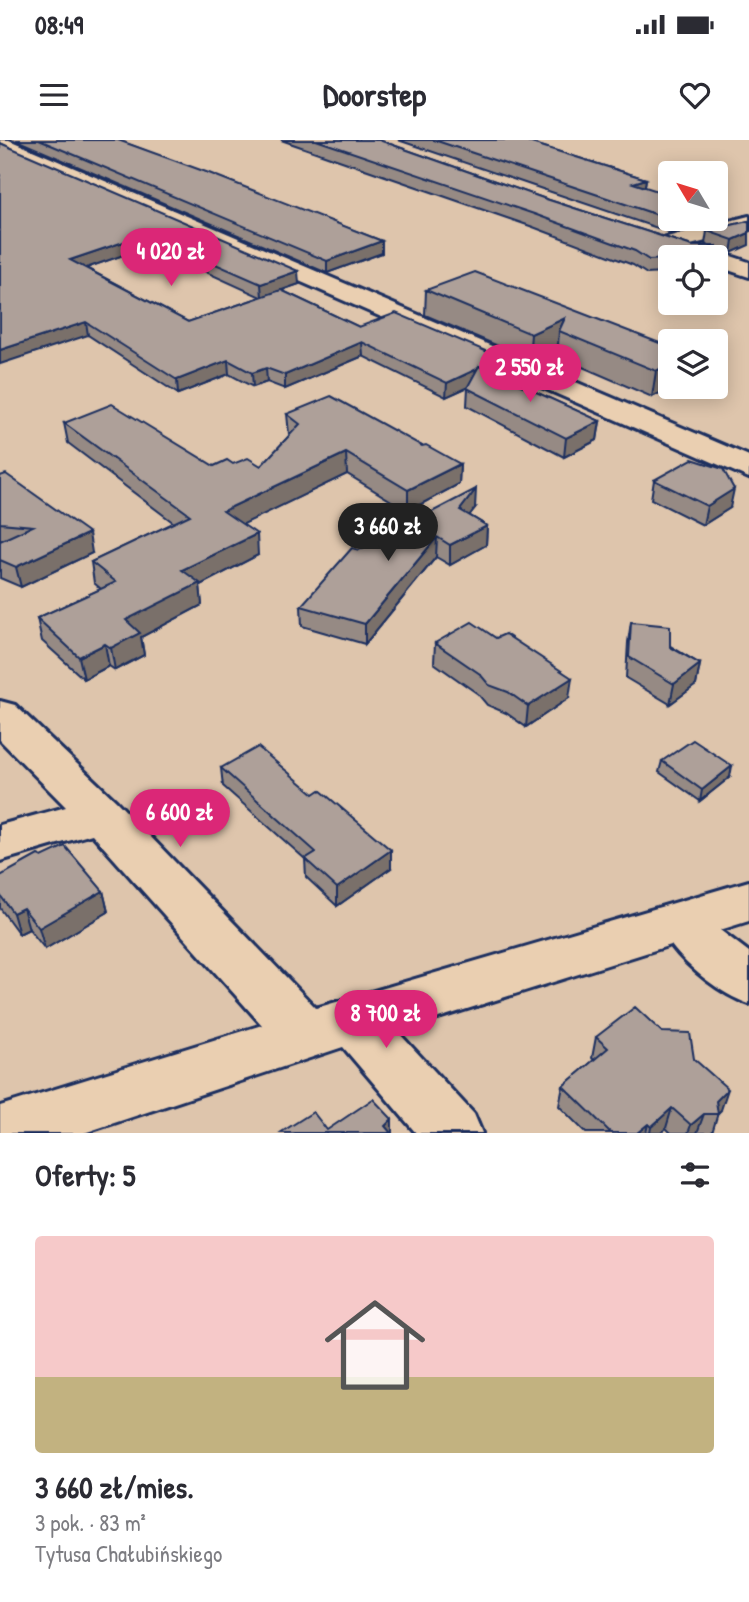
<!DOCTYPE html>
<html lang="pl">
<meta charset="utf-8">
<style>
:root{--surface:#fff;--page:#f2f2f3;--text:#2b2b33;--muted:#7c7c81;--line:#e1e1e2;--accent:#db2777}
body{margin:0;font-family:"Patrick Hand",sans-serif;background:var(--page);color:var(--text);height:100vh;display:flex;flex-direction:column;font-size:26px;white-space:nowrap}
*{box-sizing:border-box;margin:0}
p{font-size:23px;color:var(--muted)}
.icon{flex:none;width:38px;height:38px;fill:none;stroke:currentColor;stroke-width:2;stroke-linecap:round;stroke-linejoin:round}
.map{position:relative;height:993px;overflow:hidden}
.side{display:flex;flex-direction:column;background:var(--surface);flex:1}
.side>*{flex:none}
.needle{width:46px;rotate:308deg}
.fabs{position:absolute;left:658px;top:21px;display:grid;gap:14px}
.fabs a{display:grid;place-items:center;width:70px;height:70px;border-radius:7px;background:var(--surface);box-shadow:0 4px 18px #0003;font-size:35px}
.price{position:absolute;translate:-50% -60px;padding:0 16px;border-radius:24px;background:var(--accent);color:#fff;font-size:23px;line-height:46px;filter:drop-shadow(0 2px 4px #0008)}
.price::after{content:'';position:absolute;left:50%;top:42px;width:21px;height:16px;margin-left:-10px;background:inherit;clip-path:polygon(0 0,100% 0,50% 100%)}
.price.on{background:#222;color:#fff}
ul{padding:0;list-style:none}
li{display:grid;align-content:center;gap:14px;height:371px;padding:0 35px}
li+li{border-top:2px solid var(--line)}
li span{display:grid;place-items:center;height:217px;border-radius:7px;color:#555}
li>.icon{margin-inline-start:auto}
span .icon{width:126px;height:126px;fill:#fffc;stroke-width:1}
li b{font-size:30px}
h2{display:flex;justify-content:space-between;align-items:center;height:84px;padding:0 35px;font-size:30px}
.status{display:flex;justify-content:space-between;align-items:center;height:49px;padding:0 35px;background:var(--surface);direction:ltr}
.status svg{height:19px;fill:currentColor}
header{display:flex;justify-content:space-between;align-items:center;height:91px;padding:0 35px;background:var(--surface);font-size:32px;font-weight:700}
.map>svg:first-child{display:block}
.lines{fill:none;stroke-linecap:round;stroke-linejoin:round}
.minor-casing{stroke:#1b2f5e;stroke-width:6}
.minor{fill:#eacfb1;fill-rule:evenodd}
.wall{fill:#968a84;stroke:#1b2f5e;stroke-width:2;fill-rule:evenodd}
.shaded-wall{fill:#7a706b;stroke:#1b2f5e;stroke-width:2}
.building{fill:#aea099;stroke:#1b2f5e;stroke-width:2}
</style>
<div class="status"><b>08:49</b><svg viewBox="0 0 49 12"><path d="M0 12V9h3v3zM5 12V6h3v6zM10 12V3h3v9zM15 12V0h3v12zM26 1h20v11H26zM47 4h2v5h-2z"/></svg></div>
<header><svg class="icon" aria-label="menu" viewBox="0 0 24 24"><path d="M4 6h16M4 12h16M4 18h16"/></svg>Doorstep<svg class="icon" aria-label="heart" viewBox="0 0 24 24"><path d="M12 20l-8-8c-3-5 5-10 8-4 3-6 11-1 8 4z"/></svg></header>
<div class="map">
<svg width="749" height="993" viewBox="0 0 749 993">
<rect width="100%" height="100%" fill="#dec5ac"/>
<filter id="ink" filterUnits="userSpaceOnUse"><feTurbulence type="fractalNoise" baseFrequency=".0143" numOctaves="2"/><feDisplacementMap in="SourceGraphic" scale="14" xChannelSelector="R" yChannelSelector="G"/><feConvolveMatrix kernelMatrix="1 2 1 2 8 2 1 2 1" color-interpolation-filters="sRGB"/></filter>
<g filter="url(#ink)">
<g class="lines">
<g class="minor-casing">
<g id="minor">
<path d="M0,0h9l740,316v22l-749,-328z"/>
<path d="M749,76v14l-78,20 -8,-2 -4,-5 4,-5z"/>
<path d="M716,111l33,11v15l-33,-11v-9h-11l3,-4z"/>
<path d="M0,561l15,4 102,97 199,206 433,-127v40l-29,9 29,22v52c-28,-10 -60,-35 -78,-59l-274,86 77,83 8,19h-66l-73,-86 -259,86h-84v-27l262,-81 -170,-191 -92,27v-36l66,-18 -66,-67z"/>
</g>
</g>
<use href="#minor" class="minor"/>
</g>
<g class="wall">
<path d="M16,0h102l264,101v12l-55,20z"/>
<path d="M281,0h98l164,58 149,48h17l-4,-2 2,-13 41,-10 -17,32 -15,-5 -2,9h-44v19l-7,-3 -16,1 -14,-9 -100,-38z"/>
<path d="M398,0h124l124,39 -1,8 25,32h43l-1,4 -40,10z"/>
<path d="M0,3l299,141 -18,6 78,37 143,31 -1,14 -5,2 104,47 -3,19 -33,17 -97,-51 1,-19 -22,10 -83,-41 -78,33 -18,-7 -14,5 -24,-13 -51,20 -90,-59zM149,106l112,51 -73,25 -102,-54z"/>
<path d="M426,150l244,57v40h2l-20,10 -95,-41 1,-11 -29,14 -104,-44z"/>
<path d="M287,274l135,32 38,18 -1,20 -51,27 -61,-37 -105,50 16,31 -58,30 2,20 -61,32 3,18 -29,15 -6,-4 -25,13 -42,-38 -5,-23 64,-29 -7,-6 -3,-21 83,-39 -106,-80 -4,-20 150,43 19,-2 28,2 29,-31 -1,-1z"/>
<path d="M0,336l92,77 -71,34 -21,-9z"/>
<path d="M654,340l76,28 -27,17 -52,-26z"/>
<path d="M475,368l-6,7 18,11 -1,19 -36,20 -14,-8 -71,87 -63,-18 -1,-20 58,-56z"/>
<path d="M631,482l69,42 -4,21 -26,19 -44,-26 2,-36z"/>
<path d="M435,503l134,55 -43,29 -20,-14 -19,-8 -9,-11 -44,-31z"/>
<path d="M662,621l68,16 -30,24 -41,-29z"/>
<path d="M221,628l170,100 -54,38 -31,-29 -1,-18 -82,-73z"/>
<path d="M0,736l103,15 5,21 -63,37 -16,-20 -10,5 -19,-26z"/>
<path d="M662,892l32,27 27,51 -3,3 -6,20h-41l-5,-5 -5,5h-75l-27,-27 4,-20 31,-26 -2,-2 4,-21z"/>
</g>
<g class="shaded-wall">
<path d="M646,39l-2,12 -11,-8z"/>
<path d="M679,79h34l-1,4 -40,10 2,-13z"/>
<path d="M749,93v12l-18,8 2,-13z"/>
<path d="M147,94l2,12 -77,27 -2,-13z"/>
<path d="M382,101v12l-55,20v-12z"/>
<path d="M716,106l-2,11h-25z"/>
<path d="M298,131l1,13 -37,13 -1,-13z"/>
<path d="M565,178l-6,13 -1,14 -29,14 2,-25z"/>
<path d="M86,182l2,13 -88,29v-14z"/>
<path d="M362,202l1,14 -78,33v-14z"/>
<path d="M502,218l-1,14 -55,25 1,-14z"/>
<path d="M228,220l1,14 -51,20 -1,-14z"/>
<path d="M670,224v23h2l-20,10 4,-26z"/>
<path d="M266,228l1,14 -14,5 -1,-14z"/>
<path d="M600,281l-3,19 -33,17 2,-19z"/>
<path d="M346,313l1,21 -122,59 -2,-22z"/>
<path d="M460,324l-1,20 -51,27v-21z"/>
<path d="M476,349l-1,19 -16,21 1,-19z"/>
<path d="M734,349l-4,19 -27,17 4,-19z"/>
<path d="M487,386l-1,19 -36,20v-20z"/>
<path d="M89,393l3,20 -71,34 -5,-20z"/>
<path d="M257,394l1,21 -58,30 2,20 -61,32 3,18 -29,15 -4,-22 15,-28 56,-50z"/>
<path d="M437,397l-1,20 -71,87v-20z"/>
<path d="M105,504l4,22 -25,13 -5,-22z"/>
<path d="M700,524l-4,21 -26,19 4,-20z"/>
<path d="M572,538l-3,20 -43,29 2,-21z"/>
<path d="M732,626l-2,11 -30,24 2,-11z"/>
<path d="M391,710v18l-54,38v-18z"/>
<path d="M103,751l5,21 -63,37 -6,-21z"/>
<path d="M23,768l6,21 -10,5 -6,-21z"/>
<path d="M728,949l-7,21 -4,4 -1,-13z"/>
<path d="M672,968l-6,20 -5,5h-11l1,-6z"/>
<path d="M704,974l-7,19h-9l3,-8z"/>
<path d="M392,979v14h-7v-7z"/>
<path d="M648,984l-2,9h-9z"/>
</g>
<g class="building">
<path d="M39,0h79l91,33 173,68 -55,20z"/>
<path d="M316,0h63l164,58 149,48h24l-27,11h-19v4l-4,-2 -17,1 -14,-9 -101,-37z"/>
<path d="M434,0h88l124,39 -13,4 37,12v24z"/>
<path d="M0,3l298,128 -37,13 -114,-50 -77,26 118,62 93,-32 78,37 37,-14 106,45 -20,9 -3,-1 -2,3 -30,14 -85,-41 -77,33 -19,-7 -14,5 -24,-13 -51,20 -91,-58 -86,28z"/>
<path d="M748,81h1v12l-16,7 -26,-9z"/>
<path d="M475,132l195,75v17l-14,7 -97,-40 6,-13 -34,16 -105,-44z"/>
<path d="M479,226l121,55 -34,17 -99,-50z"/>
<path d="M331,256l91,50 4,-1 34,19 -52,26 -62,-37 -123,58 34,23 -75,36 18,13 -74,37 14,13 -29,15 -6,-4 -26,13 -42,-39 79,-36 -25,-20 99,-47 -126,-92 48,-19 102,62 13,-6 6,4 15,-6 13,8 39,-42 -13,-10z"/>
<path d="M692,319l31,10 11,20 -27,17 -53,-26z"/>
<path d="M6,334l83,59 -73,34 -16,-7v-19l33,-15 -33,-3v-47z"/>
<path d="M476,349l-16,21 27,16 -37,19 -13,-8 -72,87 -64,-18 51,-58 7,2z"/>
<path d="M472,482l24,16 9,-4 67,44 -44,28 -20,-14 -19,-7 -9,-11 -45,-31z"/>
<path d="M631,482l39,4v21l30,17 -26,20 -45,-27z"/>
<path d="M693,600l39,26 -30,24 -40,-29z"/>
<path d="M258,607l56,47 6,-4 71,60 -54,38 -32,-29 11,-7 -95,-84z"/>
<path d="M65,706l38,45 -64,37 -16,-20 -10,5 -13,-18v-19l38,-21 4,2z"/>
<path d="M635,867l27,25 28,1 4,26 34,30 -12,12 2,13h-14l-13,11 -19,-17 -21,19 -3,-3 -11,9h-26l-48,-47 45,-38 -12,-11z"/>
<path d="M373,959l19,20 -7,7 6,7h-111l33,-21 14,18z"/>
</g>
</g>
</svg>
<div class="fabs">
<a><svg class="needle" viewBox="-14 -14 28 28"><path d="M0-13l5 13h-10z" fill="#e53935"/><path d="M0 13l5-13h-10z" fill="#7c7c81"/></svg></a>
<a><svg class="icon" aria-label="locate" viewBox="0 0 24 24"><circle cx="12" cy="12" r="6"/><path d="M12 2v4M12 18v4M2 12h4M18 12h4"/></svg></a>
<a><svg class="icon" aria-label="layers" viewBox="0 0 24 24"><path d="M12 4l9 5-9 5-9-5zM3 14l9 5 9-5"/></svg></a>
</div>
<b class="price" style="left:171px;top:148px">4 020 zł</b>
<b class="price" style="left:530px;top:264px">2 550 zł</b>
<b class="price on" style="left:388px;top:423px">3 660 zł</b>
<b class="price" style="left:180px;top:709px">6 600 zł</b>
<b class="price" style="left:386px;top:910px">8 700 zł</b>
</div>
<section class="side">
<h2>Oferty: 5<svg class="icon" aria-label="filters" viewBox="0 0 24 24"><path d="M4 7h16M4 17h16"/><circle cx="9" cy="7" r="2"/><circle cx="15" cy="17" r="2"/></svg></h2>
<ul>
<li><span style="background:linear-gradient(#f6c9c9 65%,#c2b280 0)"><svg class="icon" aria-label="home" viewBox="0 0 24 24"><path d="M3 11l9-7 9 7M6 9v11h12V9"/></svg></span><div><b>3 660 zł/mies.</b><p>3 pok. · 83 m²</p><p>Tytusa Chałubińskiego</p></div></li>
</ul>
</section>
